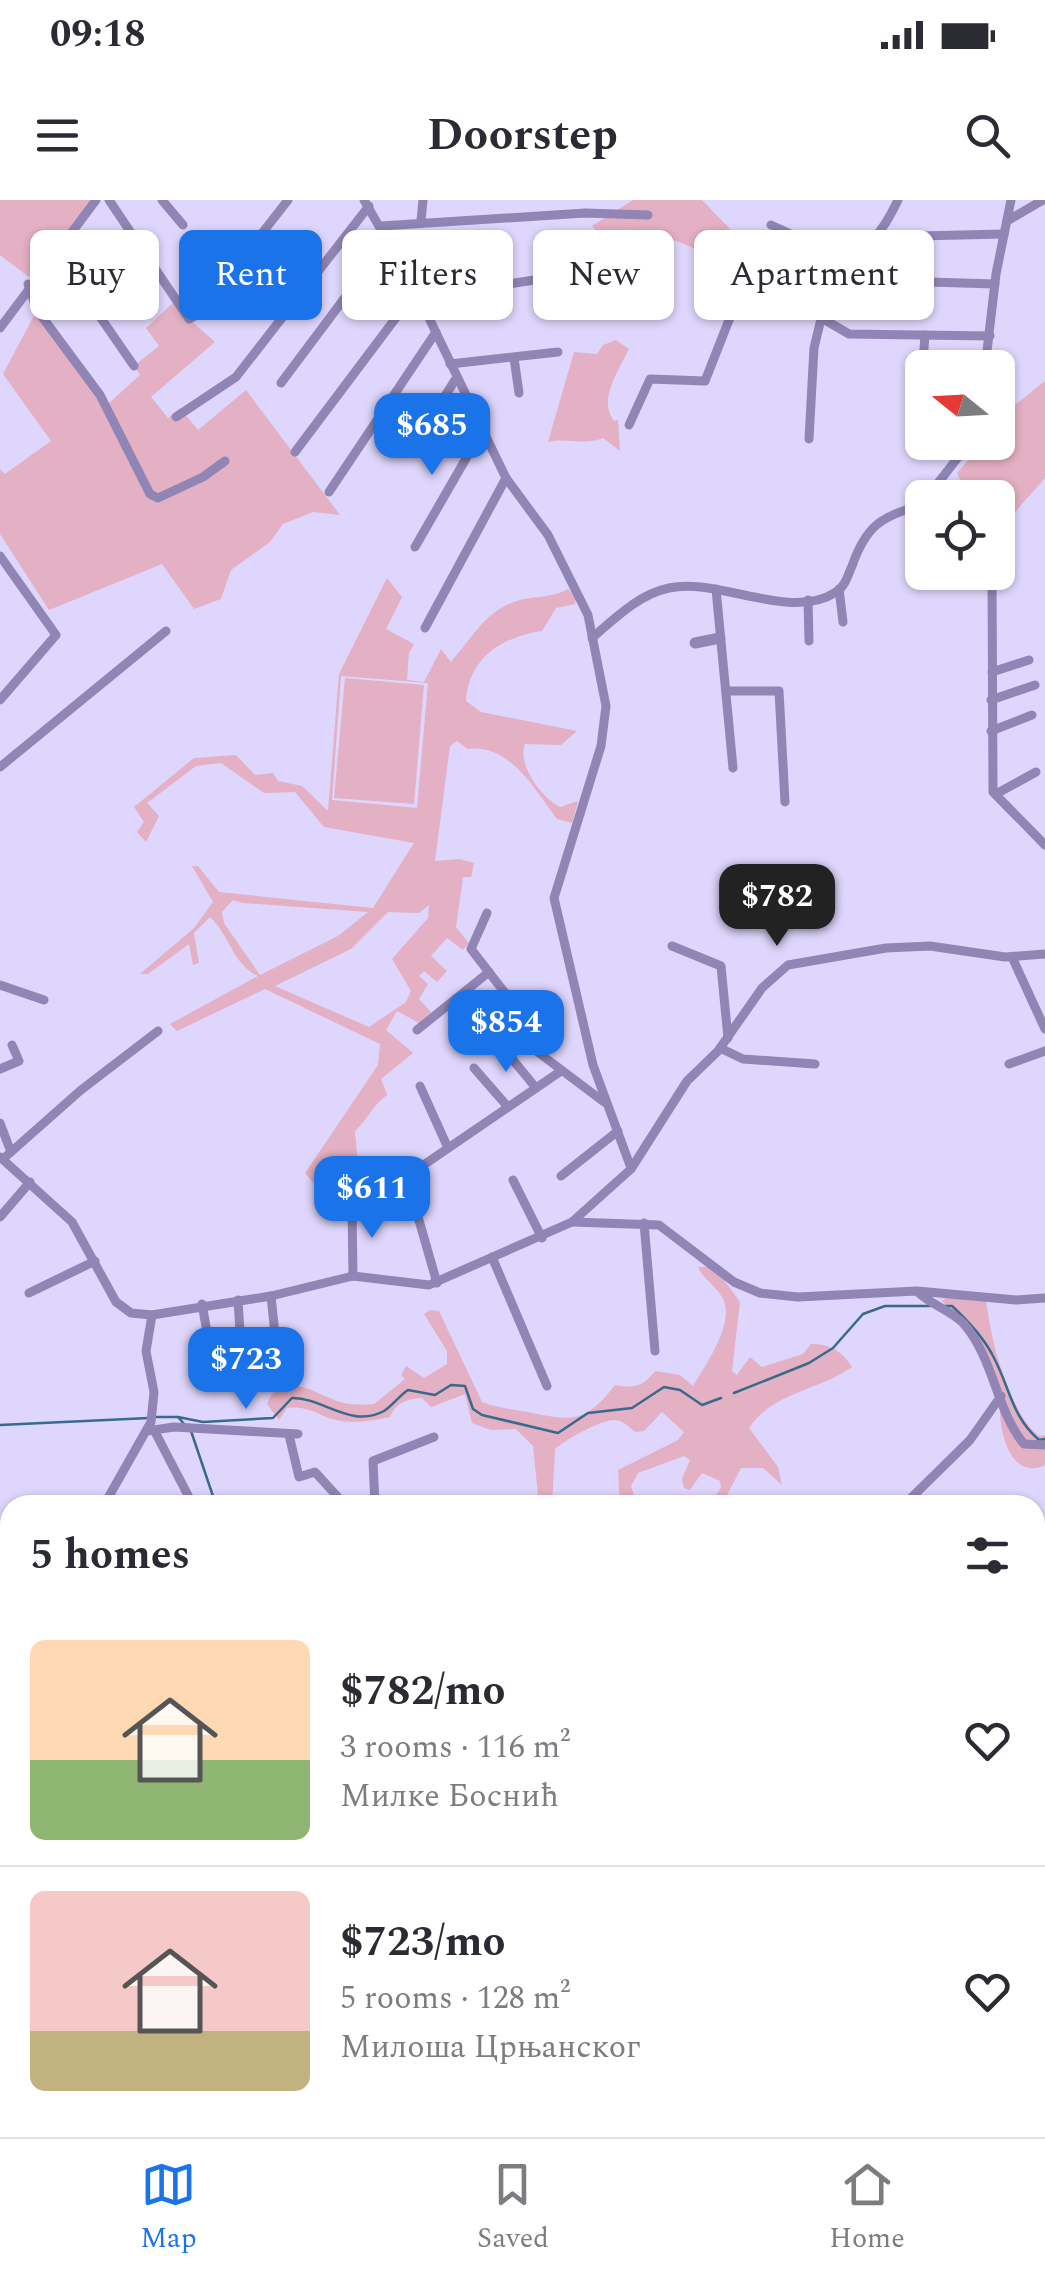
<!DOCTYPE html>
<meta charset="utf-8">
<style>
:root{--surface:#fff;--page:#f7f7f7;--text:#2b2b33;--muted:#7c7c81;--line:#e1e1e2;--accent:#1a73e8}
body{margin:0;font-family:Spectral,serif;background:var(--page);color:var(--text);height:100vh;display:flex;flex-direction:column;font-size:38px;white-space:nowrap}
*{box-sizing:border-box;margin:0}
p{font-size:32px;color:var(--muted)}
.icon{flex:none;width:55px;height:55px;fill:none;stroke:currentColor;stroke-width:2;stroke-linecap:round;stroke-linejoin:round}
.map{position:relative;flex:1;overflow:hidden}
.side{position:absolute;left:0px;top:1295px;width:1045px;height:642px;display:flex;flex-direction:column;background:var(--surface);border-radius:30px 30px 0 0;box-shadow:0 2px 8px #0004}
.side>*{flex:none}
.guide{position:absolute;left:30px;top:30px;width:985px;height:90px;display:flex;gap:20px}
.needle{width:65px;rotate:288deg}
.tools{position:absolute;left:905px;top:150px;display:grid;gap:20px}
.tools a{display:grid;place-items:center;width:110px;height:110px;border-radius:15px;background:var(--surface);box-shadow:0 2px 8px #0004;font-size:50px}
.price{position:absolute;translate:-50% -85px;padding:0 22px;border-radius:20px;background:var(--accent);color:#fff;font-size:32px;line-height:65px;filter:drop-shadow(0 2px 5px #0008)}
.price::after{content:'';position:absolute;left:50%;top:60px;width:30px;height:22px;margin-left:-15px;background:inherit;clip-path:polygon(0 0,100% 0,50% 100%)}
.price.active{background:#222;color:#fff}
ul{padding:0;list-style:none}
li{display:flex;align-items:center;gap:30px;height:250px;padding:0 30px}
li+li{border-top:2px solid var(--line)}
li span{display:grid;place-items:center;flex:none;width:280px;height:200px;border-radius:15px;color:#555}
li>.icon{margin-inline-start:auto}
span .icon{width:120px;height:120px;fill:#fffc;stroke-width:1}
li b{font-size:42px}
h2{display:flex;justify-content:space-between;align-items:center;height:120px;padding:0 30px;font-size:42px}
.pill{padding:0 35px;border-radius:15px;background:var(--surface);box-shadow:0 2px 8px #0004;font-size:35px;line-height:90px}
.pill.active{background:var(--accent);color:#fff}
.status{display:flex;justify-content:space-between;align-items:center;height:70px;padding:0 50px;background:var(--surface);direction:ltr}
.status svg{height:28px;fill:currentColor}
header{display:flex;justify-content:space-between;align-items:center;height:130px;padding:0 30px;background:var(--surface);font-size:45px;font-weight:700}
.tabs{display:flex;justify-content:space-around;align-items:center;height:140px;border-top:2px solid var(--line);background:var(--surface);font-size:28px;color:var(--muted)}
.tabs a{display:grid;justify-items:center;gap:5px}
.tabs .active{color:var(--accent)}
.map>svg:first-child{display:block}
.green{fill:#e4b0c3;fill-rule:evenodd}
.lines{fill:none;stroke-linecap:round;stroke-linejoin:round}
.stream{stroke:#376a8c;stroke-width:2.5}
.minor{stroke:#9085b4;stroke-width:9}
.tertiary{stroke:#9085b4;stroke-width:11}
.secondary{stroke:#6d5a9e;stroke-width:12}
</style>
<div class="status"><b>09:18</b><svg viewBox="0 0 49 12"><path d="M0 12V9h3v3zM5 12V6h3v6zM10 12V3h3v9zM15 12V0h3v12zM26 1h20v11H26zM47 4h2v5h-2z"/></svg></div>
<header><svg class="icon" aria-label="menu" viewBox="0 0 24 24"><path d="M4 6h16M4 12h16M4 18h16"/></svg>Doorstep<svg class="icon" aria-label="search" viewBox="0 0 24 24"><circle cx="10" cy="10" r="6"/><path d="M15 15l6 6"/></svg></header>
<div class="map">
<svg width="1045" height="1937" viewBox="0 0 1045 1937">
<rect width="100%" height="100%" fill="#ded6fc"/>
<g class="green">
<path d="M0,0h96l-67,77 -29,-22z"/>
<path d="M633,0h69l30,31 -22,23c-30,-10 -79,-37 -109,-17l-9,-11z"/>
<path d="M177,99l12,20 26,23 -64,55 17,21 12,-10 18,22 48,-40 94,125 -27,-3 -30,12 -13,18 -39,28 -10,29 -27,10 -32,-45 -113,46 -49,-76v-65l5,5 46,-33 -48,-67 34,-64 70,95 33,-30 -6,-9 25,-20 -13,-18z"/>
<path d="M616,140l13,9c-11,23 -31,50 -15,72l4,-1 2,31 -17,-13c-20,8 -36,-1 -55,4l26,-90 23,2 6,-9z"/>
<path d="M1045,181v97l-30,34 -10,-3 -12,-20 -32,-7 -4,-9 26,-30 15,-1 2,-25z"/>
<path d="M387,378l15,19 -16,32 28,15 -5,9 -2,27 17,2 17,-33 10,13c20,-23 34,-50 63,-60 18,-7 36,-3 54,-13l8,8 -1,7 -19,4 -14,23c-40,6 -73,26 -76,70l15,11 96,19 -16,14 -36,-1c-8,21 16,53 35,63l18,-6 -6,22 -15,-4c-22,-29 -46,-75 -89,-70l-11,-8 -7,5 -15,115 24,-2 15,4 -3,14h-8l-7,50 13,16 -6,7 -16,-12 -16,18 16,15 -10,11 -13,-11 -5,5 9,8 -9,15 12,13 -12,11 -22,-12 -11,19 27,23 -32,26 6,16c-15,11 -19,24 -32,36l3,34c-13,6 -19,15 -20,29l-9,8 -24,-29 73,-108 2,-21 -115,-55 -88,42 -7,-7 88,-48c-25,-11 -29,-42 -48,-59l-16,16 5,30 -6,2 -4,-21 -41,30h-8l54,-46 19,-26 -21,-36h6l21,26 154,16 41,-65 -90,-16 -29,-35 -31,1 -43,-30 -25,3 -49,37 12,13 -13,26 -9,-10 7,-10 -10,-15 60,-49 42,-3 19,20 18,-2 5,8 24,5 26,25 11,-137zM341,476l87,7 -11,125 -85,-8zM233,700l9,3 126,9 -30,24 -78,39 -36,-52 -2,-11zM429,705l-1,13 -36,41 19,32 -5,11 -37,25 -94,-41 76,-37 37,-37 31,1z"/>
<path d="M345,478l79,7 -10,119 -80,-6z"/>
<path d="M714,1066l26,36 -8,69 5,4 13,-18 12,10 41,-13 8,-10c19,0 31,7 41,23 -33,24 -78,24 -103,61l29,39 4,18 -19,-17h-22l-19,37h-28l17,-3 10,-14 -1,-7 -18,-8 -12,17 -6,-2 -2,-9 8,-19 -6,-4 -46,17 -7,13 6,19h-17l-2,-35 60,-30 6,-8 -22,-20 -18,19 -9,1c-7,-6 -12,-12 -21,-12 -14,0 -49,20 -59,29l-3,56h-13l-6,-59 -17,-17 -25,1 -19,-7 -7,-29 -34,13 -9,-9c-16,1 -26,5 -32,19 -16,3 -33,7 -49,4 -21,-3 -30,-16 -54,-13l-8,12 -12,-16c14,-37 48,-10 73,-2 11,3 22,3 34,2l31,-25 -4,-4 5,-9 18,12 23,-14v-13l-23,-37 6,-4 9,1 43,91c14,5 26,7 40,9 47,9 61,16 93,-26 19,4 29,1 40,-14l25,4 13,11c12,-20 44,-65 29,-89 -6,-11 -18,-17 -24,-30z"/>
<path d="M953,1092l33,6c4,40 22,113 53,138l6,-1v30c-38,18 -49,-45 -44,-70l-38,-72 -21,-22z"/>
</g>
<g class="lines">
<g class="stream">
<path d="M943,1106h9c15,14 31,30 41,50 17,31 18,60 46,84l6,-1"/>
<path d="M734,1193l75,-30 24,-15 30,-34 22,-8h45"/>
<path d="M157,1217h21l7,8"/>
<path d="M178,1217l25,5 70,-4 19,-20c30,-1 59,31 92,13 8,-5 15,-15 24,-21l27,5 16,-10 14,1 8,23 9,6 76,18 30,-20 44,-5 32,-21 16,3 22,15 19,-7"/>
<path d="M0,1225l149,-7"/>
<path d="M191,1231l25,74"/>
</g>
<g class="minor">
<path d="M109,0l80,119 10,-5 89,-114"/>
<path d="M162,0l21,25"/>
<path d="M364,0l52,91 90,187 42,57 40,80 18,91 -5,40 -47,152 39,167 38,103"/>
<path d="M421,21l2,-21"/>
<path d="M1007,21l36,-21"/>
<path d="M771,25c63,28 90,53 127,-25"/>
<path d="M381,26l204,-13 63,2"/>
<path d="M876,37l128,-3"/>
<path d="M54,50l80,116"/>
<path d="M704,63l20,18 58,14 67,39 141,2"/>
<path d="M862,80l133,4"/>
<path d="M28,84l9,26 63,85 50,99 8,4 45,-21 22,-16"/>
<path d="M419,98l141,-22"/>
<path d="M0,128l96,-128"/>
<path d="M514,158l5,35"/>
<path d="M923,162l2,-27"/>
<path d="M450,164l108,-12"/>
<path d="M985,168l11,-94 15,-74"/>
<path d="M281,183l107,-143"/>
<path d="M176,217l60,-40 133,-171"/>
<path d="M629,225l21,-46 55,2 37,-94"/>
<path d="M419,237l38,-60"/>
<path d="M809,239l5,-91 7,-29"/>
<path d="M295,252l121,-161"/>
<path d="M329,292l107,-160"/>
<path d="M933,298l5,-15 32,-41"/>
<path d="M415,347l68,-118"/>
<path d="M0,356l56,79 -56,65"/>
<path d="M992,372l1,220 52,53"/>
<path d="M716,389l17,179"/>
<path d="M839,389l4,33"/>
<path d="M808,400l1,41"/>
<path d="M425,428l81,-150"/>
<path d="M592,438c22,-19 47,-44 77,-50 49,-11 122,34 167,4 9,-5 12,-17 16,-26 14,-40 29,-50 70,-61"/>
<path d="M992,472l37,-12"/>
<path d="M726,491h53l6,111"/>
<path d="M991,500l44,-15"/>
<path d="M991,531l41,-16"/>
<path d="M0,567l166,-136"/>
<path d="M996,594l40,-22"/>
<path d="M487,713l-16,36 48,62 12,36 73,55"/>
<path d="M672,746l49,20 7,72"/>
<path d="M1012,757l33,72"/>
<path d="M0,785l44,15"/>
<path d="M417,830l72,-58"/>
<path d="M499,843l37,45"/>
<path d="M720,848l23,11 72,5"/>
<path d="M1009,864l36,-13"/>
<path d="M474,868l34,39"/>
<path d="M0,869l19,-8 -7,-16"/>
<path d="M420,886l28,62"/>
<path d="M0,923l11,29"/>
<path d="M0,957l72,65 44,80 15,11 21,2 119,-19 82,-20 76,9 143,-63 59,-53 56,-88 31,-30 44,-63 26,-23 98,-17 44,-2 75,11 40,-3"/>
<path d="M3,959l78,-69 77,-59"/>
<path d="M402,961l35,122"/>
<path d="M561,976l57,-45"/>
<path d="M406,977l155,-106"/>
<path d="M513,980l29,58"/>
<path d="M352,1006l1,70"/>
<path d="M0,1017l30,-35"/>
<path d="M572,1022l87,3 75,57 26,11 38,4 119,-6 99,9 29,-2"/>
<path d="M644,1023l11,128"/>
<path d="M492,1057l55,129"/>
<path d="M918,1092c13,13 34,19 46,32 30,35 32,86 60,120l21,1"/>
<path d="M29,1093l66,-32"/>
<path d="M271,1096l5,48"/>
<path d="M238,1100l5,80"/>
<path d="M202,1104l14,78"/>
<path d="M154,1230l38,73"/>
<path d="M147,1231l27,-4 124,7"/>
<path d="M289,1235l10,42 16,-5 30,33"/>
<path d="M104,1305l47,-83 3,-30 -8,-41 6,-36"/>
<path d="M375,1305l-2,-44 61,-24"/>
<path d="M904,1305l66,-65 31,-44"/>
<path d="M0,1422l10,-2"/>
<path d="M1035,1637l10,8"/>
<path d="M1045,1786v6"/>
<path d="M0,1834l10,2"/>
<path d="M1035,1861l10,-4"/>
<path d="M1035,1914l10,-6"/>
<path d="M476,1928l3,9"/>
<path d="M158,1937l3,-9"/>
<path d="M310,1937l3,-9"/>
<path d="M769,1937l2,-9"/>
<path d="M991,1937l18,-9"/>
</g>
<path class="tertiary" d="M695,443l25,-5"/>
<g class="secondary">
<path d="M0,1889l10,27"/>
<path d="M14,1928l4,9"/>
</g>
</g>
</svg>
<div class="tools">
<a><svg class="needle" viewBox="-14 -14 28 28"><path d="M0-13l5 13h-10z" fill="#e53935"/><path d="M0 13l5-13h-10z" fill="#7c7c81"/></svg></a>
<a><svg class="icon" aria-label="locate" viewBox="0 0 24 24"><circle cx="12" cy="12" r="6"/><path d="M12 2v4M12 18v4M2 12h4M18 12h4"/></svg></a>
</div>
<b class="price" style="left:432px;top:278px">$685</b>
<b class="price active" style="left:777px;top:749px">$782</b>
<b class="price" style="left:506px;top:875px">$854</b>
<b class="price" style="left:372px;top:1041px">$611</b>
<b class="price" style="left:246px;top:1212px">$723</b>
<div class="guide">
<a class="pill">Buy</a>
<a class="pill active">Rent</a>
<a class="pill">Filters</a>
<a class="pill">New</a>
<a class="pill">Apartment</a>
</div>
<section class="side">
<h2>5 homes<svg class="icon" aria-label="filters" viewBox="0 0 24 24"><path d="M4 7h16M4 17h16"/><circle cx="9" cy="7" r="2"/><circle cx="15" cy="17" r="2"/></svg></h2>
<ul>
<li><span style="background:linear-gradient(#ffd9b3 60%,#8fb573 0)"><svg class="icon" aria-label="home" viewBox="0 0 24 24"><path d="M3 11l9-7 9 7M6 9v11h12V9"/></svg></span><div><b>$782/mo</b><p>3 rooms · 116 m²</p><p>Милке Боснић</p></div><svg class="icon" aria-label="heart" viewBox="0 0 24 24"><path d="M12 20l-8-8c-3-5 5-10 8-4 3-6 11-1 8 4z"/></svg></li>
<li><span style="background:linear-gradient(#f6c9c9 70%,#c2b280 0)"><svg class="icon" aria-label="home" viewBox="0 0 24 24"><path d="M3 11l9-7 9 7M6 9v11h12V9"/></svg></span><div><b>$723/mo</b><p>5 rooms · 128 m²</p><p>Милоша Црњанског</p></div><svg class="icon" aria-label="heart" viewBox="0 0 24 24"><path d="M12 20l-8-8c-3-5 5-10 8-4 3-6 11-1 8 4z"/></svg></li>
</ul>
</section>
</div>
<nav class="tabs">
<a class="active"><svg class="icon" aria-label="map" viewBox="0 0 24 24"><path d="M3 6l6-2 6 2 6-2v14l-6 2-6-2-6 2zM9 4v14M15 6v14"/></svg>Map</a>
<a><svg class="icon" aria-label="saved" viewBox="0 0 24 24"><path d="M7 4h10v16l-5-4-5 4z"/></svg>Saved</a>
<a><svg class="icon" aria-label="home" viewBox="0 0 24 24"><path d="M3 11l9-7 9 7M6 9v11h12V9"/></svg>Home</a>
</nav>
